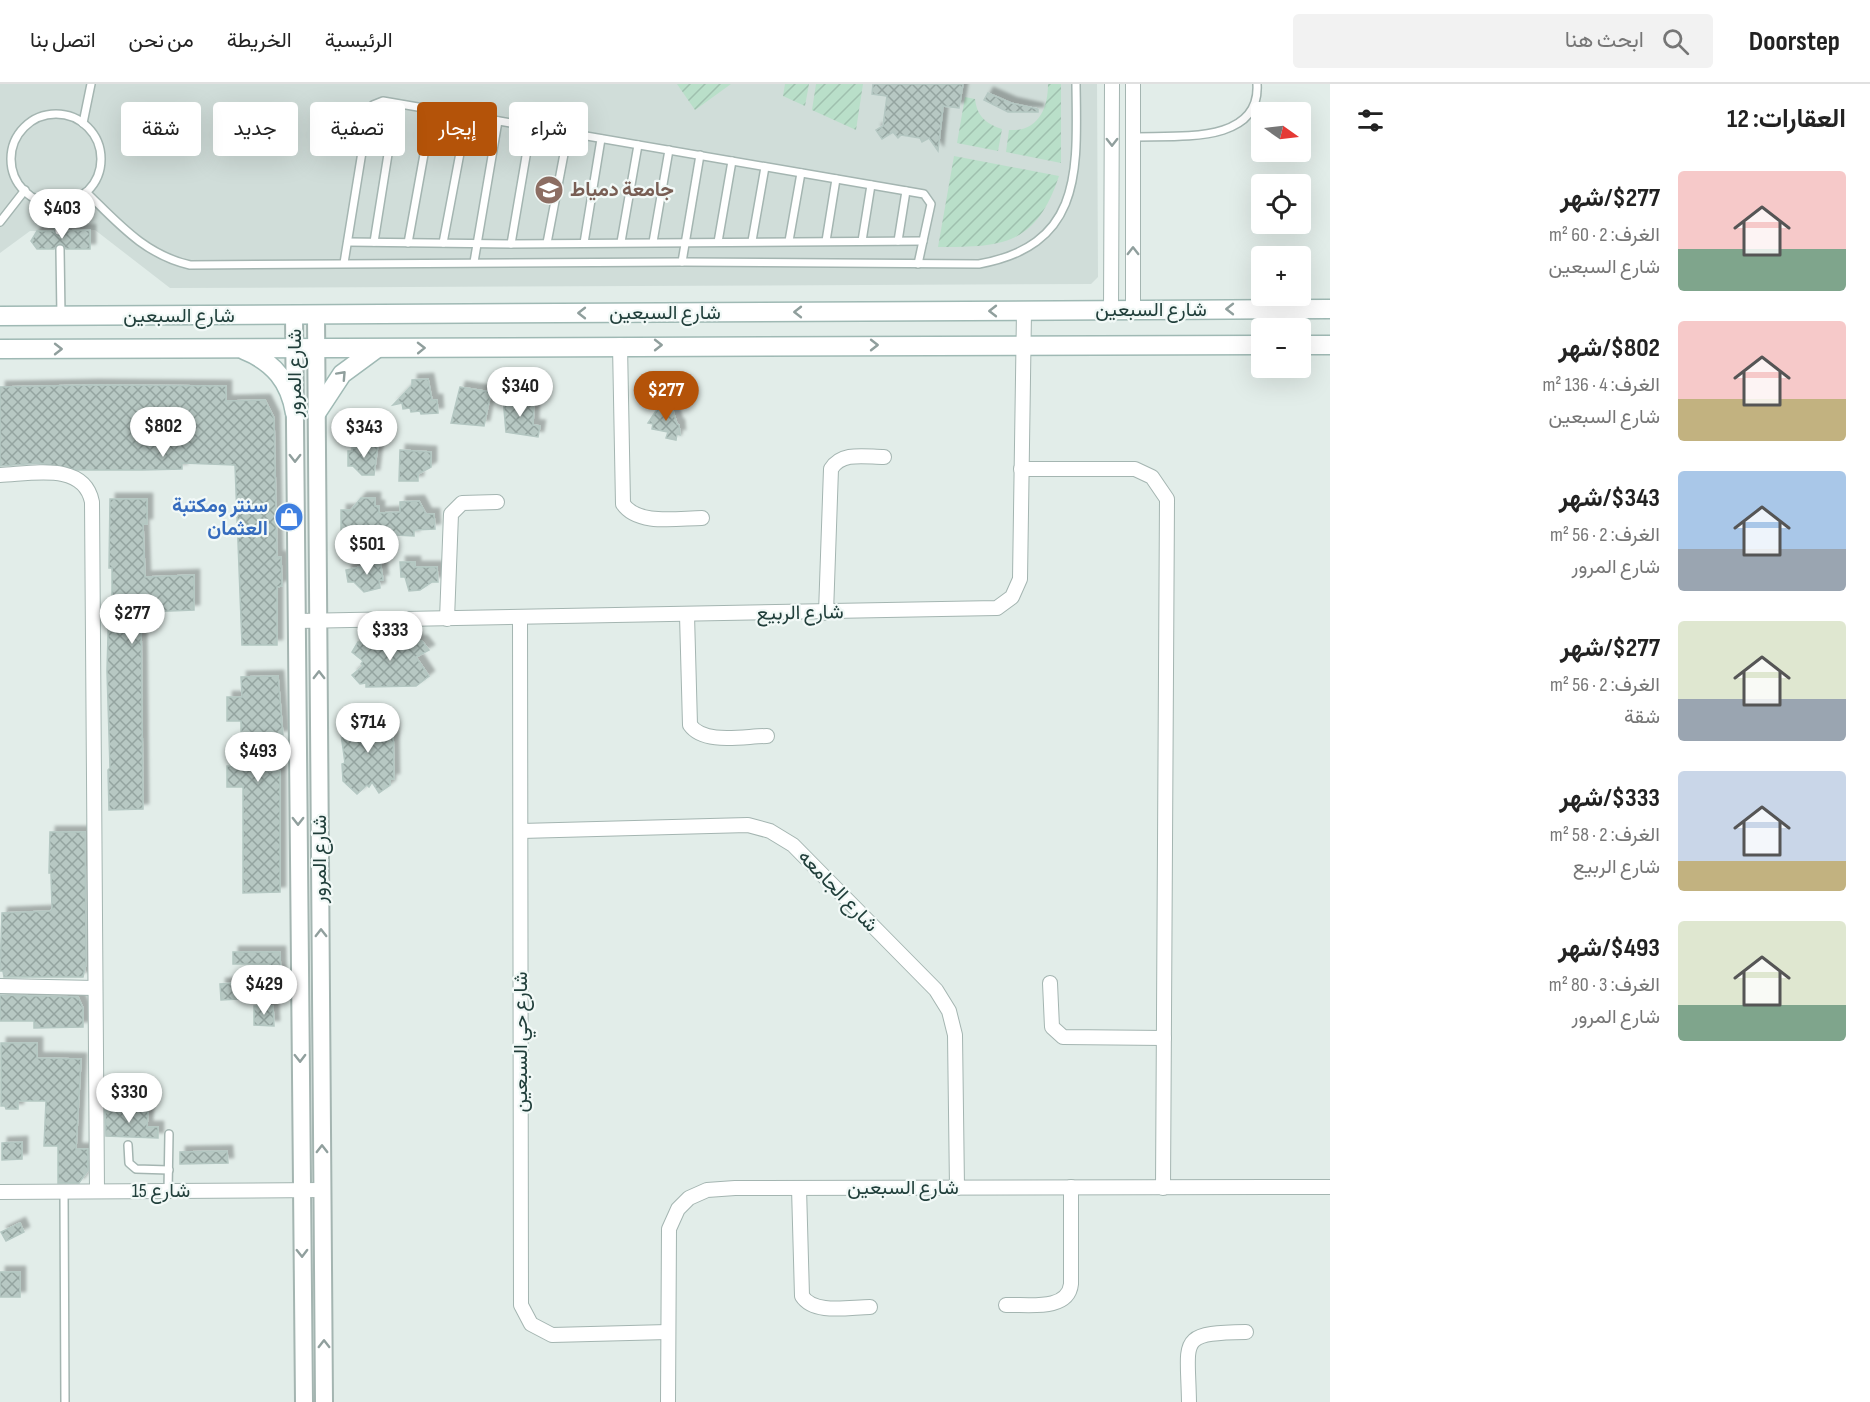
<!DOCTYPE html>
<html lang="ar">
<meta charset="utf-8">
<style>
:root{--surface:#fff;--page:#f2f2f2;--text:#222;--muted:#767676;--line:#e0e0e0;--accent:#b45309}
body{margin:0;font-family:"Sofia Sans Condensed",Vazirmatn,sans-serif;background:var(--page);color:var(--text);direction:rtl;height:100vh;display:flex;flex-direction:column;font-size:22px;white-space:nowrap}
*{box-sizing:border-box;margin:0}
p{font-size:20px;color:var(--muted)}
.icon{flex:none;width:33px;height:33px;fill:none;stroke:currentColor;stroke-width:2;stroke-linecap:round;stroke-linejoin:round}
.map{position:relative;flex:1;overflow:hidden;direction:ltr}
.side{display:flex;flex-direction:column;background:var(--surface);width:540px}
.side>*{flex:none}
.banner{position:absolute;left:18px;top:18px;width:570px;height:54px;direction:rtl;display:flex;gap:12px}
.needle{width:39px;rotate:104deg}
.buttons{position:absolute;left:1251px;top:18px;display:grid;gap:12px}
.buttons a{display:grid;place-items:center;width:60px;height:60px;border-radius:6px;background:var(--surface);box-shadow:0 6px 24px #0002;font-size:30px}
.price{position:absolute;translate:-50% -51px;padding:0 14px;border-radius:21px;background:#fff;color:#222;font-size:20px;line-height:39px;filter:drop-shadow(0 2px 3px #0008)}
.price::after{content:'';position:absolute;left:50%;top:36px;width:18px;height:14px;margin-left:-9px;background:inherit;clip-path:polygon(0 0,100% 0,50% 100%)}
.price.active{background:var(--accent);color:#fff}
ul{padding:0;list-style:none}
li{display:flex;align-items:center;gap:18px;height:150px;padding:0 24px}
li span{display:grid;place-items:center;flex:none;width:168px;height:120px;border-radius:6px;color:#555}
li>.icon{margin-inline-start:auto}
span .icon{width:72px;height:72px;fill:#fffc;stroke-width:1}
li b{font-size:26px}
h2{display:flex;justify-content:space-between;align-items:center;height:72px;padding:0 24px;font-size:26px}
.tag{padding:0 21px;border-radius:6px;background:var(--surface);box-shadow:0 6px 24px #0002;font-size:21px;line-height:54px}
.tag.active{background:var(--accent);color:#fff}
header{display:flex;align-items:center;gap:36px;box-sizing:border-box;height:84px;padding:0 30px;background:var(--surface);border-bottom:2px solid var(--line)}
header strong{font-size:28px}
nav{display:flex;gap:33px;margin-inline-start:auto;font-size:21px}
.search{width:420px;height:54px;background:var(--page);display:flex;align-items:center;gap:15px;box-sizing:border-box;padding:0 21px;border-radius:6px;color:var(--muted);font-size:22px}
main{display:flex;flex:1;min-height:0}
.map>svg:first-child{display:block}
.built{fill:#d0ddd9}
.garden{fill:url(#garden-furrows)}
.building{fill:url(#building-cross-hatch);stroke:#b4c7c2;stroke-width:1.5;filter:url(#shadow)}
.lines{fill:none;stroke-linecap:round;stroke-linejoin:round}
.service-casing{stroke:#a4b5b1;stroke-width:10}
.minor-casing{stroke:#a4b5b1;stroke-width:16}
.tertiary-casing{stroke:#a4b5b1;stroke-width:20}
.secondary-casing{stroke:#9fb9b4;stroke-width:21}
.service{stroke:#fff;stroke-width:7}
.minor{stroke:#fff;stroke-width:14}
.tertiary{stroke:#fff;stroke-width:16}
.secondary{stroke:#fff;stroke-width:18}
.oneway{stroke:#909f9d}
.labels{text-anchor:middle;dominant-baseline:central;stroke-width:4.5;stroke-linejoin:round;paint-order:stroke}
.education-label{font-size:20px;font-weight:bold;fill:#785e54;stroke:#f2f9f7;text-anchor:start}
.street-label{font-size:20px;fill:#213f3b;stroke:#f2f9f7}
.shop-label{font-size:20px;font-weight:bold;fill:#366cbe;stroke:#f2f9f7;text-anchor:end}
</style>
<header>
<strong>Doorstep</strong>
<div class="search"><svg class="icon" aria-label="search" viewBox="0 0 24 24"><circle cx="10" cy="10" r="6"/><path d="M15 15l6 6"/></svg>ابحث هنا</div>
<nav><a>الرئيسية</a><a>الخريطة</a><a>من نحن</a><a>اتصل بنا</a></nav>
</header>
<main>
<section class="side">
<h2>العقارات: 12<svg class="icon" aria-label="filters" viewBox="0 0 24 24"><path d="M4 7h16M4 17h16"/><circle cx="9" cy="7" r="2"/><circle cx="15" cy="17" r="2"/></svg></h2>
<ul>
<li><span style="background:linear-gradient(#f6c9c9 65%,#7fa58c 0)"><svg class="icon" aria-label="home" viewBox="0 0 24 24"><path d="M3 11l9-7 9 7M6 9v11h12V9"/></svg></span><div><b>$277/شهر</b><p>الغرف: 2 · 60 m²</p><p>شارع السبعين</p></div></li>
<li><span style="background:linear-gradient(#f6c9c9 65%,#c2b280 0)"><svg class="icon" aria-label="home" viewBox="0 0 24 24"><path d="M3 11l9-7 9 7M6 9v11h12V9"/></svg></span><div><b>$802/شهر</b><p>الغرف: 4 · 136 m²</p><p>شارع السبعين</p></div></li>
<li><span style="background:linear-gradient(#a9c7e8 65%,#9aa5b1 0)"><svg class="icon" aria-label="home" viewBox="0 0 24 24"><path d="M3 11l9-7 9 7M6 9v11h12V9"/></svg></span><div><b>$343/شهر</b><p>الغرف: 2 · 56 m²</p><p>شارع المرور</p></div></li>
<li><span style="background:linear-gradient(#dfe7d0 65%,#9aa5b1 0)"><svg class="icon" aria-label="home" viewBox="0 0 24 24"><path d="M3 11l9-7 9 7M6 9v11h12V9"/></svg></span><div><b>$277/شهر</b><p>الغرف: 2 · 56 m²</p><p>شقة</p></div></li>
<li><span style="background:linear-gradient(#c9d6e8 75%,#c2b280 0)"><svg class="icon" aria-label="home" viewBox="0 0 24 24"><path d="M3 11l9-7 9 7M6 9v11h12V9"/></svg></span><div><b>$333/شهر</b><p>الغرف: 2 · 58 m²</p><p>شارع الربيع</p></div></li>
<li><span style="background:linear-gradient(#dfe7d0 70%,#7fa58c 0)"><svg class="icon" aria-label="home" viewBox="0 0 24 24"><path d="M3 11l9-7 9 7M6 9v11h12V9"/></svg></span><div><b>$493/شهر</b><p>الغرف: 3 · 80 m²</p><p>شارع المرور</p></div></li>
</ul>
</section>
<div class="map">
<svg width="1330" height="1318" viewBox="0 0 1330 1318">
<defs>
<pattern id="garden-furrows" width="10" height="10" patternUnits="userSpaceOnUse" patternTransform="scale(1.5)"><rect width="10" height="10" fill="#b9dfc9"/><path d="M-1 1l2-2M0 10L10 0M9 11l2-2" fill="none" stroke="#9fc0ae"/></pattern>
<pattern id="building-cross-hatch" width="8" height="8" patternUnits="userSpaceOnUse" patternTransform="scale(1.5)"><rect width="8" height="8" fill="#b7c8c3"/><path d="M0 0l8 8M0 8l8-8" fill="none" stroke="#94a4a0"/></pattern>
<filter id="shadow"><feDropShadow dx="5.5" dy="-5.5" stdDeviation="1.5" flood-color="#0004"/></filter>
</defs>
<rect width="100%" height="100%" fill="#e2ede9"/>
<path class="built" d="M0,0h1097l1,193 -7,7 -921,4 -75,-58 -65,1 -30,22z"/>
<g class="garden">
<path d="M677,0h54l-36,26z"/>
<path d="M785,0h24l-4,22 -22,-10z"/>
<path d="M816,0h47l-7,46 -44,-20z"/>
<path d="M1048,0h13v79l-55,-11 3,-22c29,2 39,-21 39,-46z"/>
<path d="M965,13l10,2c2,17 11,25 27,30l-4,22 -41,-8z"/>
<path d="M954,72l105,20c-23,69 -56,71 -121,71z"/>
</g>
<g class="building">
<path d="M873,0h90l-4,24 -16,-2 -5,45 -9,-13 -7,4 -2,-4 -19,-3 -3,3 -5,-6 -11,7 -6,-9 7,-4 4,-30 -15,-2z"/>
<path d="M988,9l23,10 27,6v3h-30l-24,-12z"/>
<path d="M90,146v19h-24l-6,-6 -6,6h-17l-6,-8 6,-10h16l7,6 5,-6z"/>
<path d="M428,295l4,21h5l1,13 -17,1 -1,-3 -9,1 -1,-4 -7,1 -1,-6 -9,2 19,-20v-5z"/>
<path d="M93,301l133,1v15l39,-1 9,18 3,139h4l1,29 -5,1v58h-35l-7,-180 -53,-2v6l-40,1h-65l-37,-7 -40,3v-79z"/>
<path d="M460,303l31,5 -7,34 -33,-3z"/>
<path d="M503,314l31,5 -1,22 7,1 -2,11 -32,-5z"/>
<path d="M671,320l6,20 2,1 1,10 -3,-1 -1,6 -10,-2 2,-6 -16,-3 1,-5 -5,-1 10,-15z"/>
<path d="M364,360h14l-4,31h-12l-9,-9h-5v-15h4v-3h12z"/>
<path d="M400,366l31,2v15l-13,7v7h-19z"/>
<path d="M361,414h14v8h4v7l21,-1v-10l19,-1 7,13h8l1,15 -21,1v6l-39,-2v3h-17v-5l-17,-1v-21h10z"/>
<path d="M110,415h37v25h-4l2,53 49,-2v35l-49,2v4h-4l2,193 -34,1 -1,-40 2,-2 -3,-97 2,-71h3v-32h-3z"/>
<path d="M380,476l3,20h-4l1,8 -16,4 -10,-10h-6l-2,-12 19,-4v-4z"/>
<path d="M400,478h15v5h22l1,15h-6l-12,8 -11,1 -4,-14h-4z"/>
<path d="M416,553v4h6l7,9 -13,7 13,19 -13,10 -50,1v-4l-6,1 -8,-9 11,-9 -2,-2 2,-3 -11,-9 6,-10h5v-3z"/>
<path d="M278,592l5,60 -26,1 1,35 22,-1v121l-37,1v-106h-16v-21l14,1v-46h-14v-24h15l-1,-20z"/>
<path d="M356,631l10,10 15,-10 8,6 1,6h3l1,52h-4v6l-11,8 -7,-11 -3,5 -2,-2 -10,9 -14,-13 -1,-17 3,-1 -5,-36h5v-4z"/>
<path d="M50,748h35l1,132 -3,13h-79l-1,-6h-3l2,-58 49,-2 1,-2 -1,-36h-2z"/>
<path d="M233,868h47l1,33 -10,1 -1,-22h-37z"/>
<path d="M237,899l1,16 -17,1 -1,-16z"/>
<path d="M0,911l78,2 5,11v19l-49,1v-7h-34z"/>
<path d="M254,922h19l1,20 -20,-1z"/>
<path d="M1,959h36v15l44,1 -5,90h12v21l-9,13h-21v-37h-14l2,-45h-28v8h-12l-1,-3h-4z"/>
<path d="M105,1026l43,1 -1,16h11v11l-52,-2z"/>
<path d="M22,1058v17l-20,1v-17z"/>
<path d="M227,1067l1,12 -48,1v-12z"/>
<path d="M20,1139l4,9 -18,9 -5,-9z"/>
<rect x="0" y="1188" width="20" height="25"/>
</g>
<g class="lines">
<g class="service-casing">
<g id="service">
<circle cx="56" cy="75" r="45"/>
<path d="M83,39l8,-39"/>
<path d="M1133,53c40,-2 128,9 124,-53"/>
<path d="M86,108c32,31 59,63 104,73l492,-3 297,2c105,-19 98,-95 97,-180"/>
<path d="M59,119v28"/>
<path d="M0,138l25,-32"/>
<path d="M752,157l13,-74"/>
<path d="M789,157l12,-68"/>
<path d="M826,157l10,-62"/>
<path d="M862,157l9,-56"/>
<path d="M898,157l8,-50"/>
<path d="M348,158l163,2 412,-3"/>
<path d="M374,158l22,-138"/>
<path d="M621,158l17,-97"/>
<path d="M653,158l16,-92"/>
<path d="M718,158l14,-81"/>
<path d="M408,159l24,-133"/>
<path d="M443,159l24,-127"/>
<path d="M547,159l21,-110"/>
<path d="M584,159l17,-104"/>
<path d="M511,160l20,-117"/>
<path d="M60,165l1,67"/>
<path d="M474,178l24,-141"/>
<path d="M682,178l18,-107"/>
<path d="M344,179l24,-148 5,-10 10,-4 541,93 7,10 -13,60"/>
<path d="M128,1061l1,18 7,6 33,1"/>
<path d="M168,1107l1,-57"/>
<path d="M64,1108l1,210"/>
</g>
</g>
<g class="minor-casing">
<g id="minor">
<path d="M1133,0v226"/>
<path d="M1111,226l1,-226"/>
<path d="M620,261l3,159c15,22 56,14 79,14"/>
<path d="M1021,385h114l17,8 15,22 -4,689"/>
<path d="M0,391c30,-1 84,-14 92,27l5,689"/>
<path d="M826,529l5,-144c11,-18 35,-12 53,-12"/>
<path d="M687,531l3,110c14,20 54,11 77,11"/>
<path d="M520,534l1,687 10,19 21,11 116,-3"/>
<path d="M447,535l4,-105 11,-11 35,-1"/>
<path d="M297,537l700,-13 15,-11 8,-18 4,-268"/>
<path d="M521,747l227,-6 22,6 23,14 143,145 13,21 6,24 2,153"/>
<path d="M1050,899l2,44 11,10 101,1"/>
<path d="M0,902l95,2"/>
<path d="M799,1104l3,108c12,19 48,11 68,11"/>
<path d="M0,1108l323,-2"/>
<path d="M1006,1221c20,-1 62,7 65,-21v-97"/>
<path d="M668,1318l1,-173 9,-20 11,-11 18,-8 28,-2 595,-1"/>
<path d="M1189,1318c-1,-63 -12,-69 57,-70"/>
</g>
</g>
<g class="tertiary-casing">
<g id="tertiary">
<path d="M294,231l10,1087"/>
<path d="M316,231l8,1087"/>
</g>
</g>
<g class="secondary-casing">
<g id="secondary">
<path d="M0,232l1330,-7"/>
<path d="M1300,261h30"/>
<path d="M0,265l1262,-4"/>
<path d="M244,266c30,12 46,32 51,63"/>
<path d="M317,328l25,-38 34,-25"/>
</g>
</g>
<use href="#service" class="service"/>
<use href="#minor" class="minor"/>
<use href="#tertiary" class="tertiary"/>
<use href="#secondary" class="secondary"/>
</g>
<defs><path id="oneway-chevron" d="M-2-3.5L2.5 0L-2 3.5" fill="none" stroke-width="1.6" stroke-linecap="round" stroke-linejoin="round" transform="scale(1.5)"/></defs>
<g class="oneway">
<use href="#oneway-chevron" transform="translate(1112 58) rotate(90)"/>
<use href="#oneway-chevron" transform="translate(1133 167) rotate(-90)"/>
<use href="#oneway-chevron" transform="translate(1230 225) rotate(180)"/>
<use href="#oneway-chevron" transform="translate(993 227) rotate(180)"/>
<use href="#oneway-chevron" transform="translate(798 228) rotate(180)"/>
<use href="#oneway-chevron" transform="translate(582 229) rotate(180)"/>
<use href="#oneway-chevron" transform="translate(658 261)"/>
<use href="#oneway-chevron" transform="translate(874 261)"/>
<use href="#oneway-chevron" transform="translate(421 264) rotate(-1)"/>
<use href="#oneway-chevron" transform="translate(58 265)"/>
<use href="#oneway-chevron" transform="translate(342 291) rotate(-47)"/>
<use href="#oneway-chevron" transform="translate(295 374) rotate(90)"/>
<use href="#oneway-chevron" transform="translate(319 591) rotate(-90)"/>
<use href="#oneway-chevron" transform="translate(298 737) rotate(90)"/>
<use href="#oneway-chevron" transform="translate(321 849) rotate(-90)"/>
<use href="#oneway-chevron" transform="translate(300 974) rotate(89)"/>
<use href="#oneway-chevron" transform="translate(322 1065) rotate(-90)"/>
<use href="#oneway-chevron" transform="translate(302 1169) rotate(89)"/>
<use href="#oneway-chevron" transform="translate(324 1260) rotate(-90)"/>
</g>
<defs>
<g id="university-disc" transform="scale(1.5)"><circle r="9.5" fill="#8d6e63" stroke="#f2f9f7"/><path d="M0-5L7-2L0 1L-7-2ZM-4 1L0 2.5L4 1V4Q0 6-4 4Z" fill="#fff"/></g>
<g id="shop-disc" transform="scale(1.5)"><circle r="9.5" fill="#3f7fe0" stroke="#f2f9f7"/><path d="M-5-2.5h2.3a2.7 3.5 0 0 1 5.4 0H5L5.5 6h-11ZM-1.5-2.5h3a1.5 2.3 0 0 0-3 0Z" fill="#fff"/></g>
</defs>
<g fill-rule="evenodd">
<use href="#university-disc" x="549" y="106"/>
<use href="#shop-disc" x="289" y="433"/>
</g>
<g class="labels">
<g class="education-label">
<text x="570" y="106">جامعة دمياط</text>
</g>
<g class="street-label">
<text x="1151" y="226">شارع السبعين</text>
<text x="665" y="229">شارع السبعين</text>
<text x="179" y="232">شارع السبعين</text>
<text transform="translate(295 289) rotate(-90)">شارع المرور</text>
<text transform="translate(800 529) rotate(-1)">شارع الربيع</text>
<text transform="translate(320 775) rotate(-90)">شارع المرور</text>
<text transform="translate(838 807) rotate(46)">شارع الجامعه</text>
<text transform="translate(521 958) rotate(-90)">شارع حي السبعين</text>
<text x="903" y="1104">شارع السبعين</text>
<text x="161" y="1107">شارع 15</text>
</g>
<g class="shop-label">
<text x="268" y="422">سنتر ومكتبة<tspan x="268" dy="23">العثمان</tspan></text>
</g>
</g>
</svg>
<div class="buttons">
<a><svg class="needle" viewBox="-14 -14 28 28"><path d="M0-13l5 13h-10z" fill="#e53935"/><path d="M0 13l5-13h-10z" fill="#767676"/></svg></a>
<a><svg class="icon" aria-label="locate" viewBox="0 0 24 24"><circle cx="12" cy="12" r="6"/><path d="M12 2v4M12 18v4M2 12h4M18 12h4"/></svg></a>
<a>+</a>
<a>−</a>
</div>
<b class="price" style="left:62px;top:156px">$403</b>
<b class="price" style="left:520px;top:334px">$340</b>
<b class="price active" style="left:666px;top:338px">$277</b>
<b class="price" style="left:163px;top:374px">$802</b>
<b class="price" style="left:364px;top:375px">$343</b>
<b class="price" style="left:367px;top:492px">$501</b>
<b class="price" style="left:132px;top:561px">$277</b>
<b class="price" style="left:390px;top:578px">$333</b>
<b class="price" style="left:368px;top:670px">$714</b>
<b class="price" style="left:258px;top:699px">$493</b>
<b class="price" style="left:264px;top:932px">$429</b>
<b class="price" style="left:129px;top:1040px">$330</b>
<div class="banner">
<a class="tag">شراء</a>
<a class="tag active">إيجار</a>
<a class="tag">تصفية</a>
<a class="tag">جديد</a>
<a class="tag">شقة</a>
</div>
</div>
</main>
